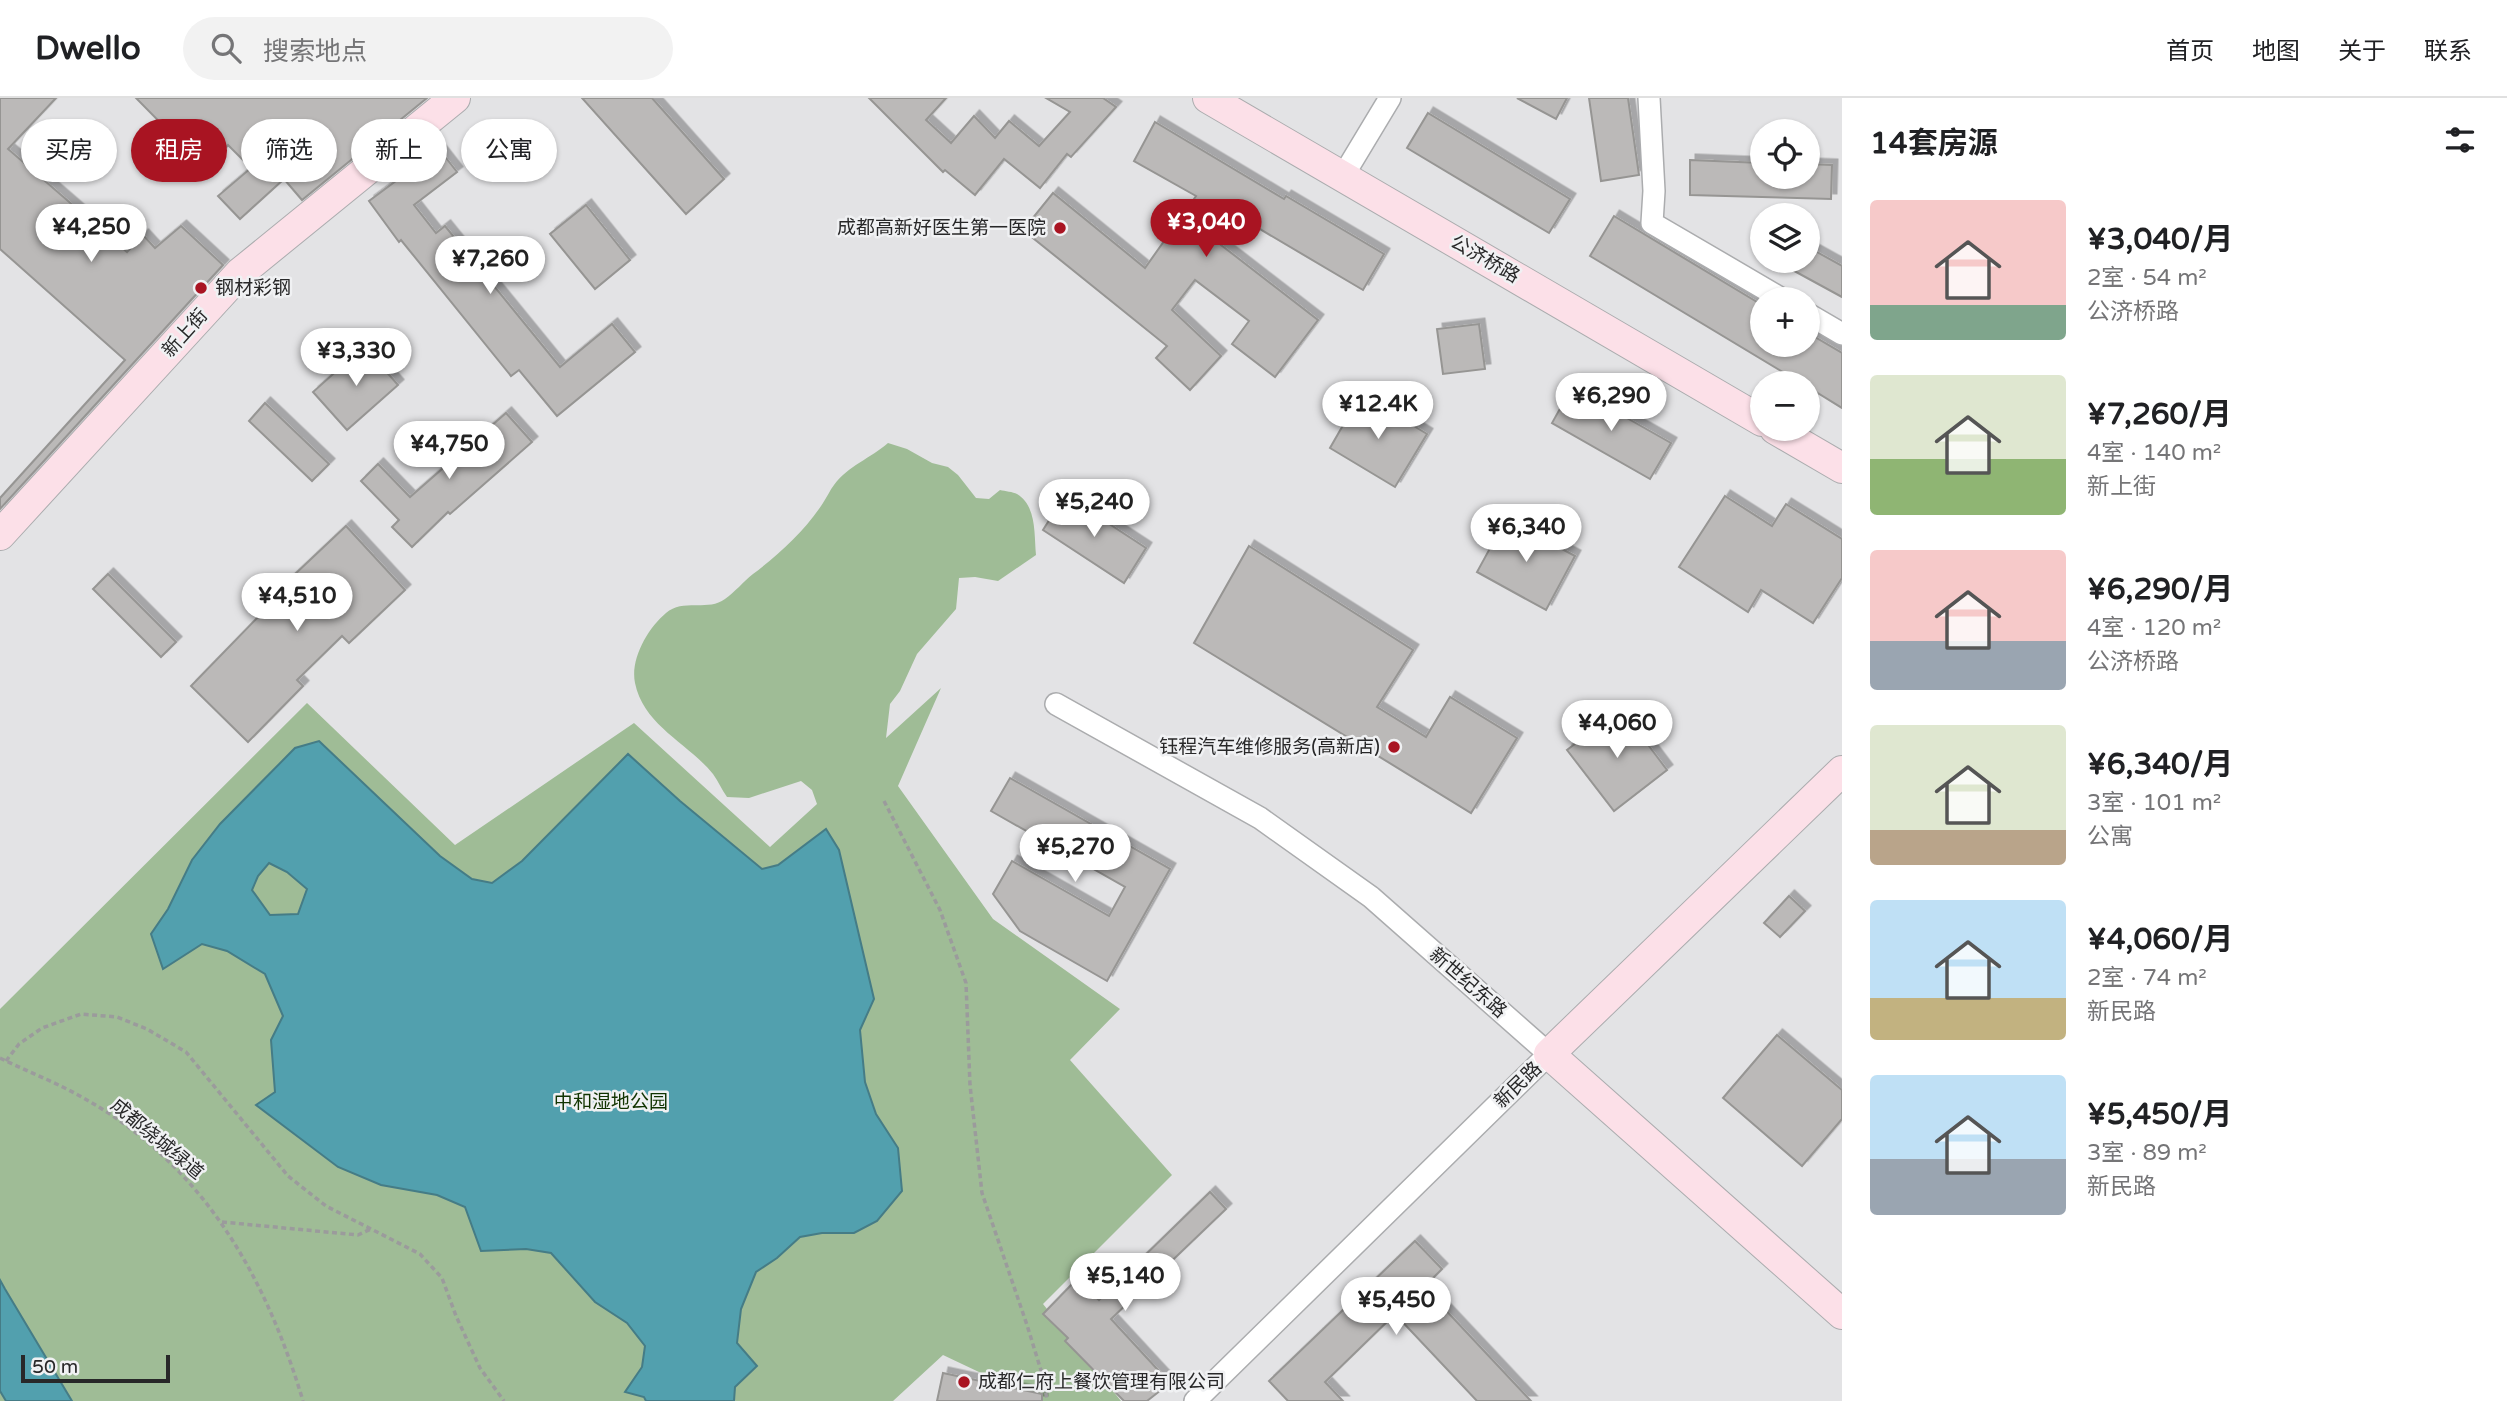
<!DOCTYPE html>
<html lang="zh">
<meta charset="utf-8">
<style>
:root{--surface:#fff;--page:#f2f2f2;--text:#202124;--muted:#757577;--line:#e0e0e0;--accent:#a91422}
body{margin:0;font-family:"Varela Round","Noto Sans SC",sans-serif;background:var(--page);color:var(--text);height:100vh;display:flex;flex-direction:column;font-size:26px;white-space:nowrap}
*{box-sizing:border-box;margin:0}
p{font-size:23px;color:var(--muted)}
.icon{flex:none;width:38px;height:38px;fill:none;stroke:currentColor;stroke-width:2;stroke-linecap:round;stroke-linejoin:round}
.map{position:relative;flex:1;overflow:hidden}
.side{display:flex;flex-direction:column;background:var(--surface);width:665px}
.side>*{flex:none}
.banner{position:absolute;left:21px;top:21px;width:665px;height:63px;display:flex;gap:14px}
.controls{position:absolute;left:1750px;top:21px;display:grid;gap:14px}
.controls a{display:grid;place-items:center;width:70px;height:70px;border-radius:50%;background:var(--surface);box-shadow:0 2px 5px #0004;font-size:35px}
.scale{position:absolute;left:21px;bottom:18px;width:149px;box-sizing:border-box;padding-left:7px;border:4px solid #282829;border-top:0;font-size:19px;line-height:24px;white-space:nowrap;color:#282829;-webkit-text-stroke:5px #f0f1f3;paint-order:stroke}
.price{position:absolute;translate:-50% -60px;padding:0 16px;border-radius:24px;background:#fff;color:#222;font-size:23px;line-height:46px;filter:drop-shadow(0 2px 4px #0008)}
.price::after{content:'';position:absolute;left:50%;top:42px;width:21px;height:16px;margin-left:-10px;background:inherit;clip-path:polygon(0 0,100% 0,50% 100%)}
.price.on{background:var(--accent);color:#fff}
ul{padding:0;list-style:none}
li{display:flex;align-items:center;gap:21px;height:175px;padding:0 28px}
li span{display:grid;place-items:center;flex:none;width:196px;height:140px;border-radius:7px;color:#555}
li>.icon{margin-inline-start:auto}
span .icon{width:84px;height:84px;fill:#fffc;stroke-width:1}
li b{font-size:30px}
h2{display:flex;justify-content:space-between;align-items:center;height:84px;padding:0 28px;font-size:30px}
.tag{padding:0 24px;border-radius:32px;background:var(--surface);box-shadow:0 2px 5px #0004;font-size:24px;line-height:63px}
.tag.on{background:var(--accent);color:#fff}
header{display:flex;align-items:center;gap:42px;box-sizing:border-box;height:98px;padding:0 35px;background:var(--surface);border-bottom:2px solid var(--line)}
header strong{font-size:33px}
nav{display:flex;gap:38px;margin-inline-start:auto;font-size:24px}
.search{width:490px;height:63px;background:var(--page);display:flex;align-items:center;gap:18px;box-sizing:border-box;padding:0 24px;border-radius:38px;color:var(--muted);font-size:26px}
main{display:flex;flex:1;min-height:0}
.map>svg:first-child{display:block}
.green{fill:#9fbc96}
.water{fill:#52a0ae;stroke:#457c86;stroke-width:2;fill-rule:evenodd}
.building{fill:#bbb9b8;stroke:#969593;stroke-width:2;filter:url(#shadow)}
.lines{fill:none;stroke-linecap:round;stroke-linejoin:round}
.minor-casing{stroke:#abacae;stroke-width:24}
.secondary-casing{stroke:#abacae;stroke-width:32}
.path{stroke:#9b9b9c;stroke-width:3.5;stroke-dasharray:5 3.5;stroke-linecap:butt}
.minor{stroke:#fff;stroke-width:21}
.secondary{stroke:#fce0e8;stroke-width:30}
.poi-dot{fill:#a91422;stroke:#f0f1f3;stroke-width:2.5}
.labels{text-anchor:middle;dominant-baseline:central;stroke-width:5;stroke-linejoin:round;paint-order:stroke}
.poi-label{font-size:19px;fill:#282829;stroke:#f0f1f3;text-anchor:end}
.street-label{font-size:19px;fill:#282829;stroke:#f0f1f3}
.park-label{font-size:19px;fill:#113401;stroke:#f0f1f3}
</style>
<header>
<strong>Dwello</strong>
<div class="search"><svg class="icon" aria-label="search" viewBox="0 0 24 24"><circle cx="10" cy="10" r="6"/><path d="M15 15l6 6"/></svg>搜索地点</div>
<nav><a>首页</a><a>地图</a><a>关于</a><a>联系</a></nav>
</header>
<main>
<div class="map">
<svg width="1842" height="1303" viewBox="0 0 1842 1303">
<defs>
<filter id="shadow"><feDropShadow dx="5.5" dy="-5.5" stdDeviation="0" flood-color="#0004"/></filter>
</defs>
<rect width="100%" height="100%" fill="#e3e3e5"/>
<path class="green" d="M888,345l19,6 25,14 16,4 10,8 18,23 13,1 11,-9c5,1 13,2 17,4 20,12 17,41 19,61l-38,26 -23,-4 -16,1 -3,31 -39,45 -17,37 -10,13 -4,34 55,-50 -43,98 95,133 127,90 -50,51 102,115 -129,129 78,97h-81l-97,-46 -50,46h-893v-392l307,-306 148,142 179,-122 136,124 47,-43 -5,-14 -11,-9 -52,17 -22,-1c-5,-7 -9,-16 -14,-23 -25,-31 -69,-48 -78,-91 -5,-24 13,-55 31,-70 17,-15 41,-1 59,-14 10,-7 18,-17 28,-25 25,-19 52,-43 70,-71 4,-6 7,-13 11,-18 14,-19 37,-27 54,-42z"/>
<g class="water">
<path d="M319,643l121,115 32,23 20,4 30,-22 106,-107 52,47 82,68 16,-4 48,-36 13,21 35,149 -14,31 5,52 11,32 22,34 4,43 -25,30 -23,12h-32l-22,4 -23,21 -21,14 -15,37 -4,34 20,23 -22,21 -1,14h-88l-2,-4 -19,-5 17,-25 3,-21 -18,-23 -32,-21 -44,-49 -25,-4 -45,2 -16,-44 -28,-12 -56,-10 -43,-18 -82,-62 19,-13 -4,-52 12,-24 -18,-42 -38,-23 -25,-7 -39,25 -12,-35 17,-25 24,-49 28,-36 75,-76zM269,765l18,9 20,17 -9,25 -28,1 -18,-25 6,-14z"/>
<path d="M0,1182l5,9 67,112h-66l-6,-10z"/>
</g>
<g class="building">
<path d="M0,0h56l-48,51 119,103 16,-17 12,13 26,-22 42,39 -223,244v-11l125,-138 -125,-111z"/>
<path d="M136,0h291l-125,102 -18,-21 -44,40 -22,-23 33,-28 -23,-23 -22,24z"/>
<path d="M582,0h70l72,81 -38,35z"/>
<path d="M869,0h77l-20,22 25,23 23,-27 21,22 14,-17 30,25 31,-34 -24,-14h57l13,9 -45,50 -4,-3 -27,34 -36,-29 -29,36 -30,-25 -2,2z"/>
<path d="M1517,0h50l-11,21z"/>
<path d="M1589,0h39l11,77 -38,6z"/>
<path d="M1428,15l142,86 -21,34 -142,-85z"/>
<path d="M1155,24l129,77 2,-3 98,58 -21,36 -110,-65 -2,1 -12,-6 -18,25 97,75 -43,57 -43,-33 17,-23 -54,-41 -23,30 49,46 -31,34 -34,-32 11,-12 -144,-116 30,-37 92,75 51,-72 -62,-35z"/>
<path d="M439,51l18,23 -43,33 22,28 9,-7 115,141 52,-43 23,28 -78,64 -38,-46 -8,6 -110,-136 -2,2 -30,-41z"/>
<path d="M1690,62l72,3v14h46v-13l24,1 -1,34 -141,-4z"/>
<path d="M586,107l44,55 -35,29 -45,-55z"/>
<path d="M1614,118l148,89v40h46v-12l34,20v55l-34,-21v-4h-7l-211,-127z"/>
<path d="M1808,149l34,19v31l-66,-36h32z"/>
<path d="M1479,226l6,45 -42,5 -6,-45z"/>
<path d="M362,246l36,41 -51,45 -34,-38 38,-34 -2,-3z"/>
<path d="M1572,289l99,56 -21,36 -98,-56z"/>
<path d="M1361,296l66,40 -32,53 -65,-39z"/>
<path d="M265,305l64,61 -17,17 -63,-60z"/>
<path d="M506,315l26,29 -82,72 -2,-2 -36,35 -20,-20 7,-7 -38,-39 17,-17 32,33z"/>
<path d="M1065,397l81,53 -22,35 -81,-53z"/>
<path d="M1725,398l47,30 14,-22 56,35v39l-29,45 -52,-33 -13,22 -69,-45z"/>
<path d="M1506,421l69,37 -29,54 -69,-38z"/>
<path d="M346,428l59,64 -56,53 -7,-7 -45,44 6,6 -55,56 -57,-56 71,-73 -4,-4z"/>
<path d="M1249,448l164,104 -36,57 49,30 24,-40 67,41 -46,75 -277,-170z"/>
<path d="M108,476l68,68 -15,15 -68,-68z"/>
<path d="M1621,611l46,61 -53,41 -47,-61z"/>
<path d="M1010,680l160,91 -63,112 -87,-50 -27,-37 19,-33 97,55 16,-29 -134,-76z"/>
<path d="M1789,798l16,15 -25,26 -16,-14z"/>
<path d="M1777,937l65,55v29l-40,47 -79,-68z"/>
<path d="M1210,1094l16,17 -115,110 59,64 -23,18h-23l-59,-60 3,-3 -25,-24 34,-35 22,21z"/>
<path d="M1415,1143l27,28 -18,18 107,114h-54l-82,-87 -70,68 18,19h-55l-19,-20z"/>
<path d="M943,1275l99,21v7h-105z"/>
</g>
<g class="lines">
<g class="minor-casing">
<g id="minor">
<path d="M1649,0l5,93 -2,32 130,76"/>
<path d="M1343,78l47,-78"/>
<path d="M1808,216l34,20"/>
<path d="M1056,606l204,114 111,79 178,157 -354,347"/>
</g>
</g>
<g class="secondary-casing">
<g id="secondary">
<path d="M1208,0l554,323"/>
<path d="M1775,331l67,39"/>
<path d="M0,437l240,-262 215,-175"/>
<path d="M1842,673l-293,283 293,260"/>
</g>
</g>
<g class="path">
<path d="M884,703l56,109 26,73 4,102 12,108 45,132 17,55 3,21"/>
<path d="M0,960c26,13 53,23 78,37 122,66 186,176 225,306"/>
<path d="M6,963l13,-17 23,-16 39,-14 36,3 30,12 39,23 102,124 38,30 94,48 22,24 14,38 24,52 24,33"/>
<path d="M222,1124l136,13 13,-6"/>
</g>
<use href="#minor" class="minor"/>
<use href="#secondary" class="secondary"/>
</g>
<g class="poi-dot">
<circle cx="1060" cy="130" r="7"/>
<circle cx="201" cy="190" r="7"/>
<circle cx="1394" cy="649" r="7"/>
<circle cx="964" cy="1284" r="7"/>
</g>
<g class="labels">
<g class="poi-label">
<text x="1046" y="130">成都高新好医生第一医院</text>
<text x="215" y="190" text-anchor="start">钢材彩钢</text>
<text x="1380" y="649">钰程汽车维修服务(高新店)</text>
<text x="978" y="1284" text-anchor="start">成都仁府上餐饮管理有限公司</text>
</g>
<g class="street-label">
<text transform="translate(1485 161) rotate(30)">公济桥路</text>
<text transform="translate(185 235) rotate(-48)">新上街</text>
<text transform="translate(1468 885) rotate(41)">新世纪东路</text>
<text transform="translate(1518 987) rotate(-44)">新民路</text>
<text transform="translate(157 1041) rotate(40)">成都绕城绿道</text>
</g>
<g class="park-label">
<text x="611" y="1004">中和湿地公园</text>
</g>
</g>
</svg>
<div class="controls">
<a><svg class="icon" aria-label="locate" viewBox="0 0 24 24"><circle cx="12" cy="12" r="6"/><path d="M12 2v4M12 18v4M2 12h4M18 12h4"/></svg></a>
<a><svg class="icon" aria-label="layers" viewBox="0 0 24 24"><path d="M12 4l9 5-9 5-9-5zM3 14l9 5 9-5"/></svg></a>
<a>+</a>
<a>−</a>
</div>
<div class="scale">50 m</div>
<b class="price on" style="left:1206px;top:161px">¥3,040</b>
<b class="price" style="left:91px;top:166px">¥4,250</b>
<b class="price" style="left:490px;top:198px">¥7,260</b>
<b class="price" style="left:356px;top:290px">¥3,330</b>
<b class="price" style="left:1611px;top:335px">¥6,290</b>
<b class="price" style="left:1378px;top:343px">¥12.4K</b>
<b class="price" style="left:449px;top:383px">¥4,750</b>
<b class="price" style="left:1094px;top:441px">¥5,240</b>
<b class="price" style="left:1526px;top:466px">¥6,340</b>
<b class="price" style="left:297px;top:535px">¥4,510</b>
<b class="price" style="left:1617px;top:662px">¥4,060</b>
<b class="price" style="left:1075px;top:786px">¥5,270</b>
<b class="price" style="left:1125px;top:1215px">¥5,140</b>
<b class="price" style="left:1396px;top:1239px">¥5,450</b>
<div class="banner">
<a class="tag">买房</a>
<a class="tag on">租房</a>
<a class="tag">筛选</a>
<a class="tag">新上</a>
<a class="tag">公寓</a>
</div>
</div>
<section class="side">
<h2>14套房源<svg class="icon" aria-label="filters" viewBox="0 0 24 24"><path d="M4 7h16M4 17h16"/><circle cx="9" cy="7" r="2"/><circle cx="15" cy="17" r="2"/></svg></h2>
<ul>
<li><span style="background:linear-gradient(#f6c9c9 75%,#7fa58c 0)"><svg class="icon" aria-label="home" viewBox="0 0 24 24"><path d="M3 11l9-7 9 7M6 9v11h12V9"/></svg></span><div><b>¥3,040/月</b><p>2室 · 54 m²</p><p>公济桥路</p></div></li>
<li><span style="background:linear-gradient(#dfe7d0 60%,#8fb573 0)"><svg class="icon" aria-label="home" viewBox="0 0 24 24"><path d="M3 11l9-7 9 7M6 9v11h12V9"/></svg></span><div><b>¥7,260/月</b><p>4室 · 140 m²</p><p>新上街</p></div></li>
<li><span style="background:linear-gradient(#f6c9c9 65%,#9aa5b1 0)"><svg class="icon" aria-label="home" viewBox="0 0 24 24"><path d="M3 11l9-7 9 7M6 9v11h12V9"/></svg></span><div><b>¥6,290/月</b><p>4室 · 120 m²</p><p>公济桥路</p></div></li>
<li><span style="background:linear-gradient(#dfe7d0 75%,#b9a48a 0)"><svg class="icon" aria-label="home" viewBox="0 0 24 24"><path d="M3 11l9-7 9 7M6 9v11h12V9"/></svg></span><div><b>¥6,340/月</b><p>3室 · 101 m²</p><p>公寓</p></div></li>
<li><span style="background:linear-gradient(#bfe0f5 70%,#c2b280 0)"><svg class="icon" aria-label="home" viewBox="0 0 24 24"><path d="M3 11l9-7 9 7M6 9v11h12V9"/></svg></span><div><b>¥4,060/月</b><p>2室 · 74 m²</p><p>新民路</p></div></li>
<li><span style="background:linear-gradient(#bfe0f5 60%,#9aa5b1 0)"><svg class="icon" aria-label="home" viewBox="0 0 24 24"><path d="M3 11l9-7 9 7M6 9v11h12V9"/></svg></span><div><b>¥5,450/月</b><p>3室 · 89 m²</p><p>新民路</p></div></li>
</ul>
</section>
</main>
